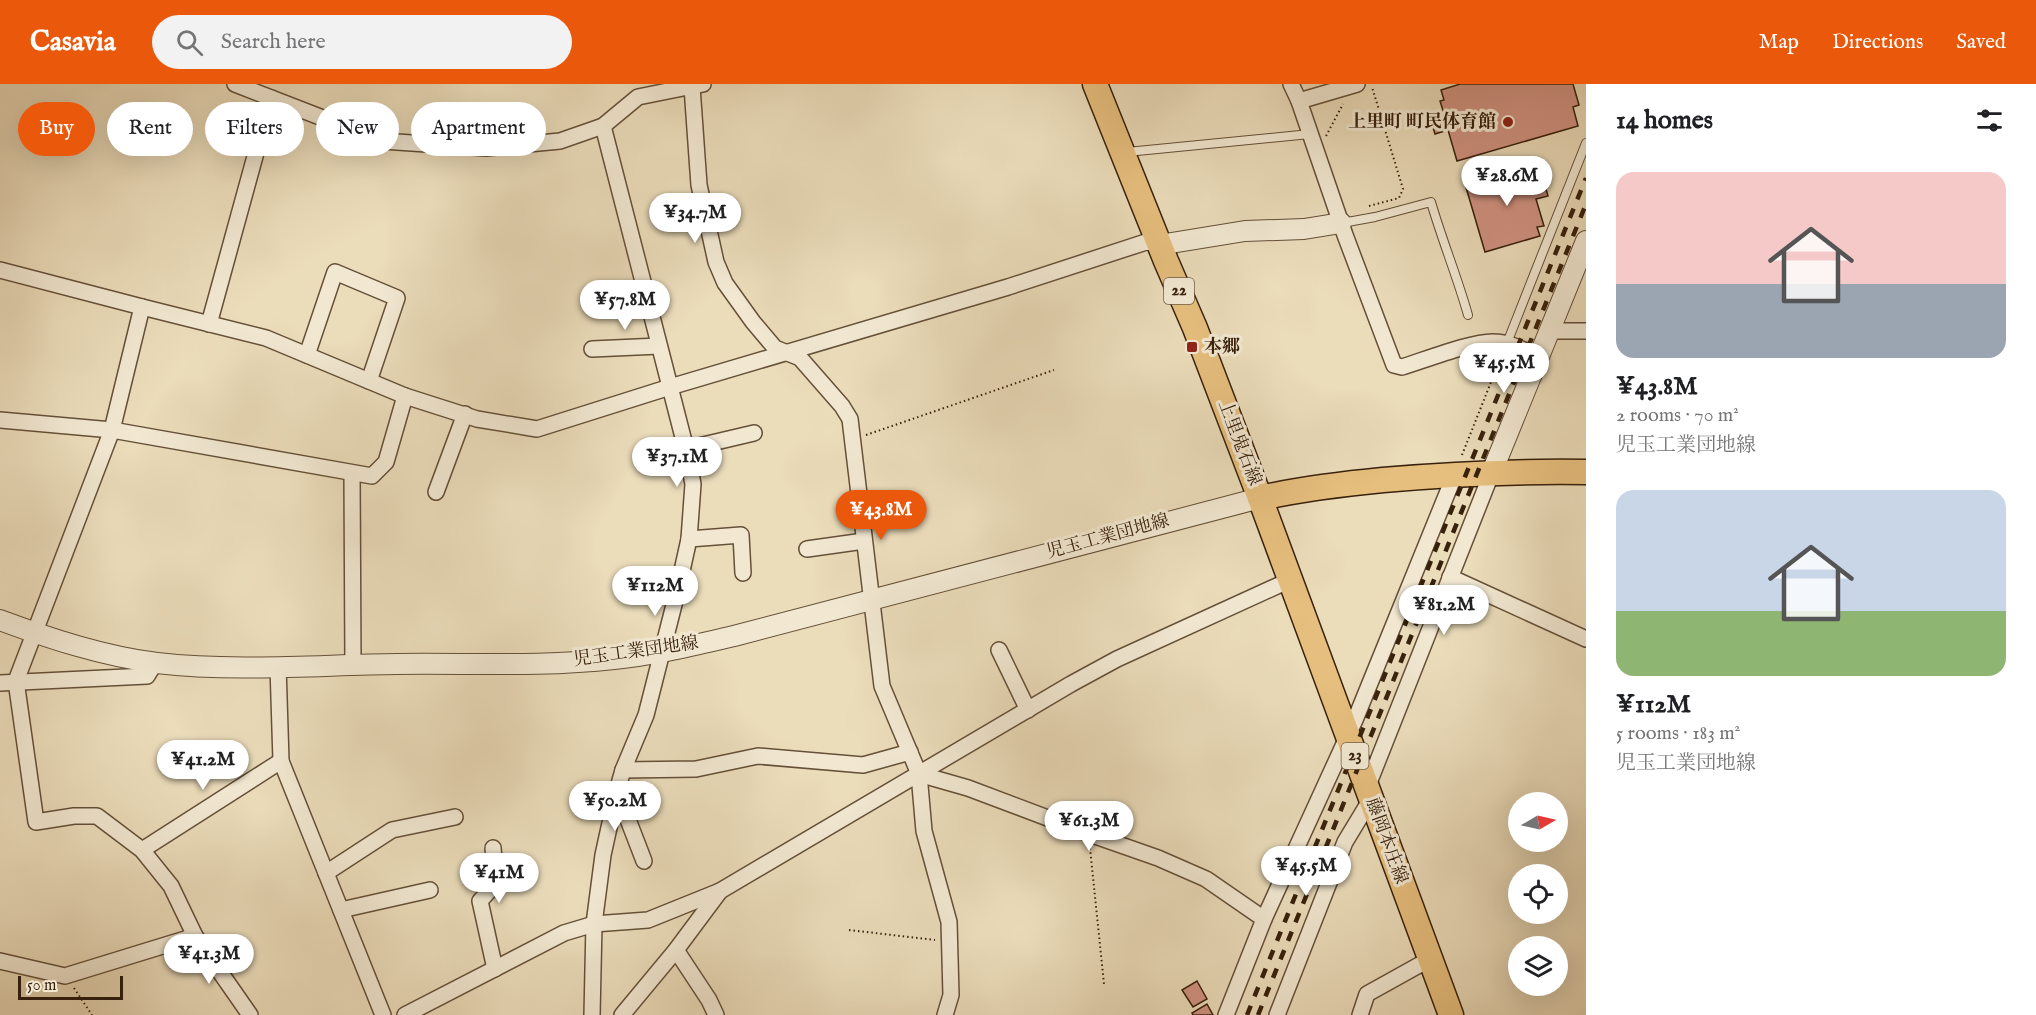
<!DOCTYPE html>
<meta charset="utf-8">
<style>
:root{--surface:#fff;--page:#f2f2f2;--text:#202124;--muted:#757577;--accent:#ea580c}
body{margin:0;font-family:"IM FELL English","Noto Serif JP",serif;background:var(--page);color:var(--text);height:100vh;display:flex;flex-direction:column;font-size:22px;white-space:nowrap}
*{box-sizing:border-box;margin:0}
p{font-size:20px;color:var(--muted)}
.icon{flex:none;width:33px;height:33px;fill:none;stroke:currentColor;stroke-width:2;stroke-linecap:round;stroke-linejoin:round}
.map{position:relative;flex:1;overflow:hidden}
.drawer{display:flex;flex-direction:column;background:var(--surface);width:450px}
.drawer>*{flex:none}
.banner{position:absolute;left:18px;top:18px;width:570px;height:54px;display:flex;gap:12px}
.needle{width:39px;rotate:81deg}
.buttons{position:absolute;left:1508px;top:708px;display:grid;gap:12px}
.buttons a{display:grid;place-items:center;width:60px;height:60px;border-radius:50%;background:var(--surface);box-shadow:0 6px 24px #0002;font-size:30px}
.scale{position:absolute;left:18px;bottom:15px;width:105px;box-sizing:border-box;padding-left:6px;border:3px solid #38210c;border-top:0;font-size:16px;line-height:21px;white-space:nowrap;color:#38210c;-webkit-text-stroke:4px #f2e8d2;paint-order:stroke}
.price{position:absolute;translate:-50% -51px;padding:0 14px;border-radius:21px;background:#fff;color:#222;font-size:20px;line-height:39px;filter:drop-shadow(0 2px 3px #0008)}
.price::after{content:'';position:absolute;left:50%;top:36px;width:18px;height:14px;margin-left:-9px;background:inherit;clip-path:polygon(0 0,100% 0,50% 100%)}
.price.current{background:var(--accent);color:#fff}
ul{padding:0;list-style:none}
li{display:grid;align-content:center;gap:12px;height:318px;padding:0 30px}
li span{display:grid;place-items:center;height:186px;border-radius:18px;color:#555}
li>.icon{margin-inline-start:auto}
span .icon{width:108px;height:108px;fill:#fffc;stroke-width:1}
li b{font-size:26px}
h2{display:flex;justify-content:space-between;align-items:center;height:72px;padding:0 30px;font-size:26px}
.pill{padding:0 21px;border-radius:27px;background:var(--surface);box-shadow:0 6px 24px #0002;font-size:21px;line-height:54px}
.pill.current{background:var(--accent);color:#fff}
header{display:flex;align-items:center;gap:36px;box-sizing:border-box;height:84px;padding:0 30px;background:var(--accent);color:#fff}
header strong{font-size:28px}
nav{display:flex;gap:33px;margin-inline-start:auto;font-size:21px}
.search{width:420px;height:54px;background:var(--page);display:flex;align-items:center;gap:15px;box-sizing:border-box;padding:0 21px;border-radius:33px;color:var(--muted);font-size:22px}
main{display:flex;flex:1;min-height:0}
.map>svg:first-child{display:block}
.building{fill:#d09382;stroke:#38210c;stroke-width:1.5}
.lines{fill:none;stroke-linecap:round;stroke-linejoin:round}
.service-casing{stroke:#655038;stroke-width:10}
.minor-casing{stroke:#655038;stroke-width:18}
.tertiary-casing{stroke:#655038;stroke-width:22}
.primary-casing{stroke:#38210c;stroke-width:27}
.path{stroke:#38210c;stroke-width:2;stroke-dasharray:1.5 3;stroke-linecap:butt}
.service{stroke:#f2e8d2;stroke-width:8}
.minor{stroke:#f2e8d2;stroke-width:15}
.tertiary{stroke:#f2e8d2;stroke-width:20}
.primary{stroke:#e6be7d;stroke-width:24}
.rail{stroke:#38210c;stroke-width:4.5;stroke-dasharray:10 10;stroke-linecap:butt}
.poi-dot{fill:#8f2418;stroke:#f2e8d2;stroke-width:2}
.labels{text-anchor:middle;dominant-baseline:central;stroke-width:6;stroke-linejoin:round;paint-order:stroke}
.shield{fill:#f2e8d2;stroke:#705d47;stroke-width:1.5}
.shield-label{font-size:16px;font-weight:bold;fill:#38210c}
.poi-label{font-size:18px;font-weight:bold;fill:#38210c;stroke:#f2e8d2;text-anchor:end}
.street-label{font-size:18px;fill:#38210c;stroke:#f2e8d2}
</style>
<header>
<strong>Casavia</strong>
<div class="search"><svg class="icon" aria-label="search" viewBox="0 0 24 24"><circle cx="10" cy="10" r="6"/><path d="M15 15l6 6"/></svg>Search here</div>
<nav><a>Map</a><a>Directions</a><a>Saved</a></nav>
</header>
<main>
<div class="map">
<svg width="1586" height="931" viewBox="0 0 1586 931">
<rect width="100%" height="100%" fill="#ebdcba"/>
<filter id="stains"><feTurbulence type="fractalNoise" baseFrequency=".00333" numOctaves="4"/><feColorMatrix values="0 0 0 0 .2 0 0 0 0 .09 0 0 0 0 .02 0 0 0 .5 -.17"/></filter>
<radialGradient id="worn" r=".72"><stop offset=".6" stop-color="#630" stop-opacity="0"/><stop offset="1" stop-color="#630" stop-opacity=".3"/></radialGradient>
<g class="building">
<path d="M1460,0h113l6,21 -6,2 5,19 -121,35 -9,-31 -13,4 -3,-10 14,-4 -6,-19 4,-1 -3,-10z"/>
<path d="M1528,82l4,12 10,-3 6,21 -12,3 8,27 -7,1 3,9 -55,16 -20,-68z"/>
<path d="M1197,897l10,18 -14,8 -11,-17z"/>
<path d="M1207,920l6,11h-20l-1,-2z"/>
</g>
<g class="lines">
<g class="service-casing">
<g id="service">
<path d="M1127,68l183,-18"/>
<path d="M1342,139l33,-6 56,-15c11,38 26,74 37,113"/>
<path d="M1507,259l79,-200"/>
</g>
</g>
<g class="minor-casing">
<g id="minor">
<path d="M235,0l147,57 104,7 74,-7 43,-15 35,-29 65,-13"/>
<path d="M1291,0l8,17 46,134 49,130 8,2c23,-7 71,-26 92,-25 16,0 31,9 45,15"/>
<path d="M692,3l7,98 17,77 9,21 28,39 22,26 25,10 42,48 8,13 32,267 37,88 5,57 25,91 2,73 -6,20"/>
<path d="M1299,17l58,-17"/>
<path d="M0,186l142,37 -30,123 -96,251 20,141 38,-6h23l45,34 29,36 24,50 55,79"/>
<path d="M142,223l124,31 139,58 72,23 60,10 133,-42 338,-100 141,-46 10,4"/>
<path d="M209,240l62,-226"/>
<path d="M1550,247h36"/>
<path d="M592,265l67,-3"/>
<path d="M307,271l28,-83 62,26 -28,83"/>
<path d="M0,336l112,10 260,46 14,-14 19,-66"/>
<path d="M686,365l68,-16"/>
<path d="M352,389l1,192"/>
<path d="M436,408l29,-78"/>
<path d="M689,455l52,-4 2,38"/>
<path d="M807,465l57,-8"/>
<path d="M1450,493l136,62"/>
<path d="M999,566l29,60"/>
<path d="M278,582l3,95 102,254"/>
<path d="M0,599l147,-7 8,-13"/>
<path d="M623,686l73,-1 62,-13 105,9 47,-13"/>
<path d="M919,690l49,14 130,49 60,21 48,21 58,40"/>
<path d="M1367,704l125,-316"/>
<path d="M617,707l27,70"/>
<path d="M493,764l3,35 -16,18 15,68"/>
<path d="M142,766l139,-89"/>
<path d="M326,789l66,-43 63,-13"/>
<path d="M341,826l89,-20"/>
<path d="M676,866l33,50 7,15"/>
<path d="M0,877l65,15 130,-40"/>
<path d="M405,931l159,-82 30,-9 54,-4 72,-29 351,-207 46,-25 173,-79"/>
<path d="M592,931l2,-91 9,-69 14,-64 6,-21 23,-55 32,-126 11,-50 4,-55 -7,-35 -83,-323"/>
<path d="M622,931l54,-65 44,-59"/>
<path d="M1226,931l38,-96 91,-199 100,-246"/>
<path d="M1277,931l68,-173 26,-43"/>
<path d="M1360,931l7,-21 63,-35"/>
</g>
</g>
<g class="tertiary-casing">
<g id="tertiary">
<path d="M1159,161l86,-14 59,-2 37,-6"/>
<path d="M1492,388l94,-231"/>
<path d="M0,536c51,19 103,36 157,43 79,9 160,2 240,1 72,-1 145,3 217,-5 41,-4 81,-14 120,-23l526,-138"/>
</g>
</g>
<g class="primary-casing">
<g id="primary">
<path d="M1095,0l71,177 29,67 65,170 191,517"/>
<path d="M1260,414c41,-9 82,-14 123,-18 68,-6 135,-9 203,-8"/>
</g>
</g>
<g class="path">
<path d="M1326,52l17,-32"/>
<path d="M1369,122l30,-8 4,-9 -31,-102"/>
<path d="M866,351l188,-65"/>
<path d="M1462,371l39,-98"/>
<path d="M1090,764l14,136"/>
<path d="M849,846l86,10"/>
<path d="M74,904l18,27"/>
</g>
<use href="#service" class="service"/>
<use href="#minor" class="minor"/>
<use href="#tertiary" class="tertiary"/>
<use href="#primary" class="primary"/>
<g class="rail">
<path d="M1247,931l339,-837"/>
<path d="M1258,931l328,-811"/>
</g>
</g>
<g class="poi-dot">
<circle cx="1508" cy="38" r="6"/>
<rect x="1186" y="257" width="12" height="12" rx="3"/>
</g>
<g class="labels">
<g class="shield">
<rect x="1164" y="194" width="30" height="26" rx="4.5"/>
<rect x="1341.5" y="659" width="27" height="26" rx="4.5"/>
</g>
<g class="shield-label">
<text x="1179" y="207">22</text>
<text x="1355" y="672">23</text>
</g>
<g class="poi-label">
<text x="1496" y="38">上里町 町民体育館</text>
<text x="1204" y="263" text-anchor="start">本郷</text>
</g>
<g class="street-label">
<text transform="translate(1239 359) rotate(69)">上里鬼石線</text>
<text transform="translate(1108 453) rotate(-15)">児玉工業団地線</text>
<text transform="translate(636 568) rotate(-8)">児玉工業団地線</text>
<text transform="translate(1386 757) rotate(70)">藤岡本庄線</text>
</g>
</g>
<rect width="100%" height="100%" filter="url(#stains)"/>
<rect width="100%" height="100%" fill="url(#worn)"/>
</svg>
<div class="buttons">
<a><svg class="needle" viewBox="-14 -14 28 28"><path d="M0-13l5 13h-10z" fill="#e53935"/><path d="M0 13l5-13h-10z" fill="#757577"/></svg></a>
<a><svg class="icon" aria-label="locate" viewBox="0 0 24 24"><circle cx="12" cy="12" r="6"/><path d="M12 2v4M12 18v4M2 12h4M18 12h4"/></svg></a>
<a><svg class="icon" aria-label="layers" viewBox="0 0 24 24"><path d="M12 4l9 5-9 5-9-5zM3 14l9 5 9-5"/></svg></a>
</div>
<div class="scale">50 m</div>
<b class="price" style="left:1507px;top:123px">¥28.6M</b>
<b class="price" style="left:695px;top:160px">¥34.7M</b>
<b class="price" style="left:625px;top:247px">¥57.8M</b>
<b class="price" style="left:1504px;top:310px">¥45.5M</b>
<b class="price" style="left:677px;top:404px">¥37.1M</b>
<b class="price current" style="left:881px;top:457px">¥43.8M</b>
<b class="price" style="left:655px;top:533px">¥112M</b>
<b class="price" style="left:1444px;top:552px">¥81.2M</b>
<b class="price" style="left:203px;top:707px">¥41.2M</b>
<b class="price" style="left:615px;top:748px">¥50.2M</b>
<b class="price" style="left:1089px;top:768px">¥61.3M</b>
<b class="price" style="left:1306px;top:813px">¥45.5M</b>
<b class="price" style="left:499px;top:820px">¥41M</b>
<b class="price" style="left:209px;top:901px">¥41.3M</b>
<div class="banner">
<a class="pill current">Buy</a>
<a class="pill">Rent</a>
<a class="pill">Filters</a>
<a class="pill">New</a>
<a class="pill">Apartment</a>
</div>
</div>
<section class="drawer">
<h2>14 homes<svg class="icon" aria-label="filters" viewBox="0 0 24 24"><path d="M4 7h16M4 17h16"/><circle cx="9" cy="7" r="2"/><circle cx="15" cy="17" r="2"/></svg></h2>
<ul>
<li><span style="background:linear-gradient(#f6c9c9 60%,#9aa5b1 0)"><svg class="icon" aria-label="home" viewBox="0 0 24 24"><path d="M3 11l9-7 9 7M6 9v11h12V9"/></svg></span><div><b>¥43.8M</b><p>2 rooms · 70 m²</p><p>児玉工業団地線</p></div></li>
<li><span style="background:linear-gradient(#c9d6e8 65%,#8fb573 0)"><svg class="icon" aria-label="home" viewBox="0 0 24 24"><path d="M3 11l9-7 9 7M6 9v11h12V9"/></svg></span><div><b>¥112M</b><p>5 rooms · 183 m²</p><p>児玉工業団地線</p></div></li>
</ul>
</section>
</main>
